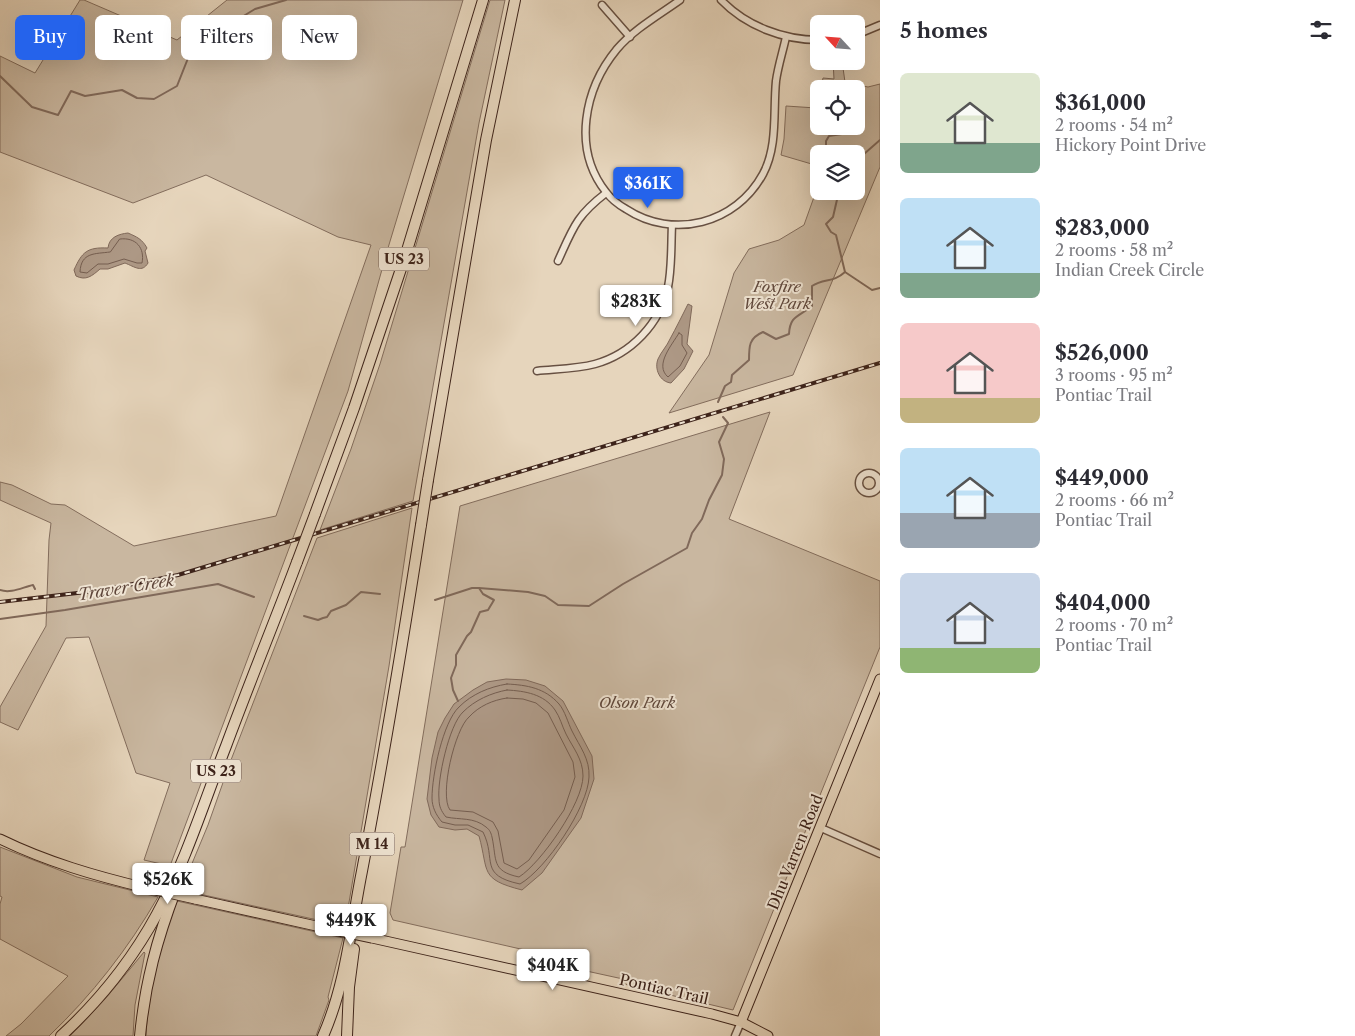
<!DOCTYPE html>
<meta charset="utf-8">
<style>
:root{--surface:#fff;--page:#f7f7f7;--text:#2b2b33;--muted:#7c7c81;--accent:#2563eb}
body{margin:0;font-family:"Libre Caslon Text",serif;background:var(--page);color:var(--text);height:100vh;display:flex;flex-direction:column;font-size:19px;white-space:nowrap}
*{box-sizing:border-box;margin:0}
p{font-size:16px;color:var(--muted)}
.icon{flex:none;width:28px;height:28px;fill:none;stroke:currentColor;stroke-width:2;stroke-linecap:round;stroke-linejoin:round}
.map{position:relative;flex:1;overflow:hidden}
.side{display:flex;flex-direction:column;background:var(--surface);width:475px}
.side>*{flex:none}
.guide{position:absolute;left:15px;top:15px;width:475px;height:45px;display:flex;gap:10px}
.needle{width:32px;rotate:296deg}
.buttons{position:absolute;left:810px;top:15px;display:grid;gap:10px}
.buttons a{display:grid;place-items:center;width:55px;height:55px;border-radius:8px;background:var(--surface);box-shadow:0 5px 20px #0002;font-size:25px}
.price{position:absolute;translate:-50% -42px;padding:0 11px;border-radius:5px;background:#fff;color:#222;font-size:16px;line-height:32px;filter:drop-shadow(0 1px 2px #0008)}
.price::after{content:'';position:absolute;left:50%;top:30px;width:15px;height:11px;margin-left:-8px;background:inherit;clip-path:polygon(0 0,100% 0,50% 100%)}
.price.current{background:var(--accent);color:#fff}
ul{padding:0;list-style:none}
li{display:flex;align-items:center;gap:15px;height:125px;padding:0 20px}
li span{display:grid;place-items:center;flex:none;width:140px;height:100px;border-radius:8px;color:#555}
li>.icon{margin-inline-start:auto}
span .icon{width:60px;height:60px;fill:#fffc;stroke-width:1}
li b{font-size:21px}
h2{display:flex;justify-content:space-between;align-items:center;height:60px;padding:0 20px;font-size:21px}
.tag{padding:0 18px;border-radius:8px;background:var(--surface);box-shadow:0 5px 20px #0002;font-size:18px;line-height:45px}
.tag.current{background:var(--accent);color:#fff}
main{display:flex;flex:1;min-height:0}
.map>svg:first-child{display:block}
.green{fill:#c9b7a0;stroke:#836d5d;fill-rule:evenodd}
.water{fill:#ad9885;stroke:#80695a}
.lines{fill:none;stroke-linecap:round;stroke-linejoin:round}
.shore{stroke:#755e50;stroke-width:1}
.stream{stroke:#80695a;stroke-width:2}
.minor-casing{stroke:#675042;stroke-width:9}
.major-casing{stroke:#3d231a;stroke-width:11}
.highway-casing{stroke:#3d231a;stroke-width:12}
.minor{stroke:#efe4d3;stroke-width:6}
.major{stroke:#e6d5bc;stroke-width:9}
.highway{stroke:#e6d5bc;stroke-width:10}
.rail-casing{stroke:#3d231a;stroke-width:4}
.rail{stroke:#efe4d3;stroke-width:2;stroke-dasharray:5.5;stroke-linecap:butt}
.major-bridge-casing{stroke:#3d231a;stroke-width:11;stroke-linecap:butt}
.highway-bridge-casing{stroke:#3d231a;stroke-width:12;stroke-linecap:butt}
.major-bridge{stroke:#e6d5bc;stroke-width:9}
.highway-bridge{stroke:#e6d5bc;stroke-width:10}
.labels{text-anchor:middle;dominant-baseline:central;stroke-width:4;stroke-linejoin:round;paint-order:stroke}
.shield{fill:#efe4d3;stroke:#725d52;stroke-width:1}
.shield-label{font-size:14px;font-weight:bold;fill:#3d231a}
.park-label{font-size:15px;font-style:italic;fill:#60483c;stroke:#efe4d3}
.street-label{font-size:15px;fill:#3d231a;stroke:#efe4d3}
.water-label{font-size:16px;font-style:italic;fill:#5f463a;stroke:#efe4d3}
</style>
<main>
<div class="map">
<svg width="880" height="1036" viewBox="0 0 880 1036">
<rect width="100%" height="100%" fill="#e6d5bc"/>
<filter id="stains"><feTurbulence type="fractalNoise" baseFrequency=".004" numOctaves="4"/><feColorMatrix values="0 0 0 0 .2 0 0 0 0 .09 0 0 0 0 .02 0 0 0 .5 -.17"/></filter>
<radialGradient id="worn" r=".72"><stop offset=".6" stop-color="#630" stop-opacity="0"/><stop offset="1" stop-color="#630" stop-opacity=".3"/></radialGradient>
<g class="green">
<path d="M80,0h4l93,40 50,-40h236l-75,248 -40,143 -178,475 -26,-6 26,-77 -34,-10 -47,-136 -23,1 -48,92 -18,-8v-15l46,-81 3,-86 2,-17 -51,-23v-18l12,3 39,19 14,1 69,41 142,-30 95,-271 -33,-8 -132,-62 -73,28 -133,-51v-96l35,17z"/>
<path d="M490,0h15l-26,123 -66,378 -93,29 31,-81 29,-85z"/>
<path d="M833,61h9l3,21 23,5 12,-3v83l-87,208 -124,38 40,-58 25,-82 15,-24 30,-9 25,-15 10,-28 1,-32 -34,-10 3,-16 2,-33 30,2 3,-11v29h37v-37h-35l2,-11 11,1zM819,154h37v37h-37z"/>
<path d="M770,412l-41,107 151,62v66l-147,363 -109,-26 -1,-5 -55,-12 1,-7 -176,-40 -3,-7 11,-66h4l55,-341z"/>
<path d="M412,508l-23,158 -44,260 -164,-36 27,-65 23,-65 86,-222z"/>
<path d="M0,847l77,30 81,20c-30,52 -66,98 -109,139h-43l15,-12 47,-48 -68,-37v-35l2,-7 -2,-1z"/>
<path d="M177,901l166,37 -15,59 1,3 -13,36h-170c2,-47 14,-91 31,-135z"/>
<path d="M144,952l1,1 -10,52 -2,31h-63l36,-38z"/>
</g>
<g class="water">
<path d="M128,233c9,4 14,6 19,15l-2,3 3,12c-6,10 -13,4 -23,0l-17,6h-8c-8,7 -14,12 -24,7l-2,-6c8,-18 13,-23 34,-22 1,-11 11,-14 20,-15z"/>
<path d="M688,304l4,2 -5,38 6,7 -9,18 -13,14c-11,-1 -17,-14 -13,-24 3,-7 9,-13 12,-20 6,-11 12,-23 18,-35z"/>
<path d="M506,679l20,1 19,6 18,15 29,55 2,23 -13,39 -39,55 -20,17c-43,-11 -33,-18 -43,-54l-12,-7 -12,1 -16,-3 -8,-12 -4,-16 5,-41 6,-26 7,-14 9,-14 19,-14 14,-8z"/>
</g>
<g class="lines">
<g class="shore">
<path d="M120,239c16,-2 25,9 22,24h-5l-13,-4 -16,5h-10l-11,9 -7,-1c1,-20 15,-18 30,-20z"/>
<path d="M679,333l3,2v10l5,8 -7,13 -12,11c-14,-12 4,-32 11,-44z"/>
<path d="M507,684c20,1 38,4 52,20 6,7 9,19 13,27 8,16 18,28 17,46 -1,30 -43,92 -69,107 -42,-9 -23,-24 -37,-52l-15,-7h-13l-13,-3c-6,-7 -10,-15 -10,-24 0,-23 11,-76 27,-91 13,-13 30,-20 48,-23z"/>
<path d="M507,690c18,1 37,4 48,20 5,7 7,16 11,24 7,14 17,25 17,42 0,27 -42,87 -64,101 -28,-6 -22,-17 -27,-40 -1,-4 -2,-7 -6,-10 -12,-10 -26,-7 -40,-10 -5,-6 -7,-11 -7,-18 -2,-19 10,-74 24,-87 12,-12 28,-19 44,-22z"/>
<path d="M507,698l16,1 13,4 12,10 25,49 2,15 -11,33 -35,50 -12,9 -13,-6 -6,-32 -5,-9 -20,-10 -23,-2c-11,-15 5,-81 19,-93 10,-11 24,-17 38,-19z"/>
</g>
<g class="stream">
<path d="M0,76l32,31 26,8 13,-24 14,5 37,-6 15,8 17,1 23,-13 21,-53 16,-13h23l18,-11 31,-9"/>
<path d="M826,149v-8l3,-5 13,-2 6,-4v-4"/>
<path d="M812,150c9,-3 13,-2 19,4"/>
<path d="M856,166l8,-12 16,-14"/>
<path d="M839,191l-6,26 -7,7 5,8 5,3 9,37"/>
<path d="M718,402l7,-16 6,-4 1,-7 17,-15c0,-14 0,-22 14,-28l13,7 13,-5c1,-19 10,-17 23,-28v-20c12,-8 21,-3 33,-14l27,18 8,-2"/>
<path d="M0,590c11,4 23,-3 33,-5l2,4"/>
<path d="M435,600l37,-12h7l49,4 17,4 13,9 31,1 34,-22 64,-36 5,-15 10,-14 7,-19 13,-25 2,-16 -5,-17 9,-19 -5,-6"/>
<path d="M304,616l14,4 5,-2 4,-1 4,-6 15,-6 15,-13 19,2"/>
<path d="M0,619l65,-9 153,-26 36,13"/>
<path d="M458,701l-5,-11 -2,-12 5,-13v-10l11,-19 4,-4 9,-20 8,-2 6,-10 -11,-6 -4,-6"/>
</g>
<g class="minor-casing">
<g id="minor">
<path d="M680,0c-21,15 -46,29 -63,49 -33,40 -45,100 -11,143 5,7 13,13 20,17 47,31 110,15 137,-35 15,-28 10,-62 13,-93 2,-15 7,-30 10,-44"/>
<path d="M721,0c25,26 62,40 98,40"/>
<path d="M602,5l28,32"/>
<path d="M856,35l24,-10"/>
<path d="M558,261c15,-33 18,-45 48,-68"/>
<path d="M537,371c19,-2 39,-2 58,-7 36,-10 65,-40 73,-77 4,-20 3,-42 4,-62"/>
<circle cx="869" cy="483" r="10"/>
<path d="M821,828l59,26"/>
<path d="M735,1036l6,-14"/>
</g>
</g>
<g class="major-casing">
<g id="major">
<path d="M0,839c47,23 96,37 146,49"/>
<path d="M195,899l139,31"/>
<path d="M372,938l340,76 29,8 27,14"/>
<path d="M741,1022l139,-343"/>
</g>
</g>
<g class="highway-casing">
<g id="highway">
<path d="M428,480l58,-340 29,-140"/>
<path d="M315,514l39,-106 51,-151 78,-257"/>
<path d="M61,1036c38,-35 71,-76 96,-122 29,-53 47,-112 69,-168 23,-62 48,-123 71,-184"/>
<path d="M140,1036c5,-53 17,-97 36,-147"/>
<path d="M323,1036c23,-52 28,-110 39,-165 22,-115 41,-230 59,-346"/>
<path d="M347,1036l2,-49 5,-38"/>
</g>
</g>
<use href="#minor" class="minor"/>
<use href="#major" class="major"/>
<use href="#highway" class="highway"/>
<g class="rail-casing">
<path id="rail" d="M0,602l103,-12 75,-15 702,-212"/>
</g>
<use href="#rail" class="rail"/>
<g class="major-bridge-casing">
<g id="major-bridge">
<path d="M146,888l49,11"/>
<path d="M334,930l38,8"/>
</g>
</g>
<g class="highway-bridge-casing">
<g id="highway-bridge">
<path d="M421,525l7,-45"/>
<path d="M297,562l18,-48"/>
</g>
</g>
<use href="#major-bridge" class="major-bridge"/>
<use href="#highway-bridge" class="highway-bridge"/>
</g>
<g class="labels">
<g class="shield">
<rect x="379" y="247.5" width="50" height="23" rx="4"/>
<rect x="191" y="759.5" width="50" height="23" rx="4"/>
<rect x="349.5" y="832.5" width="45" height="23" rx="4"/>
</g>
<g class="shield-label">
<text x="404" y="259">US 23</text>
<text x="216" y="771">US 23</text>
<text x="372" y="844">M 14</text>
</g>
<g class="park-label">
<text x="777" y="286">Foxfire<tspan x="777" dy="17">West Park</tspan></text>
<text x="637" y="702">Olson Park</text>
</g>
<g class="street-label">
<text transform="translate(795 852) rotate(-68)">Dhu Varren Road</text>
<text transform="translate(664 989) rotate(13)">Pontiac Trail</text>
</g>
<g class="water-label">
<text transform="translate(126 587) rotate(-9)">Traver Creek</text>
</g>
</g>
<rect width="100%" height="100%" filter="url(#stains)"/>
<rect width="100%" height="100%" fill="url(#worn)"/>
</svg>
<div class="buttons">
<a><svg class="needle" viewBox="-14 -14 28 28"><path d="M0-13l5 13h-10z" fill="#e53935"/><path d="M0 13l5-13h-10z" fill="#7c7c81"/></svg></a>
<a><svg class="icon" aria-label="locate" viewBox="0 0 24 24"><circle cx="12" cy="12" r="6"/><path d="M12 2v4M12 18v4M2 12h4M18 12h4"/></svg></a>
<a><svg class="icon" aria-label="layers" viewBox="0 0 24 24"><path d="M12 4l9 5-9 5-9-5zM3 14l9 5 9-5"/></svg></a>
</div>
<b class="price current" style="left:648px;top:209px">$361K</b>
<b class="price" style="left:636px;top:327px">$283K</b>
<b class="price" style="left:168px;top:905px">$526K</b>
<b class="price" style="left:351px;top:946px">$449K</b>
<b class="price" style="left:553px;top:991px">$404K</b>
<div class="guide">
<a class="tag current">Buy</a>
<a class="tag">Rent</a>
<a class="tag">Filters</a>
<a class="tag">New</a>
</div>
</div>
<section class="side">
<h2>5 homes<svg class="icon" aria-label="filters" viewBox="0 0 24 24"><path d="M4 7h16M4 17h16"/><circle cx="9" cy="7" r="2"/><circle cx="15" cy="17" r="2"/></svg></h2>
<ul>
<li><span style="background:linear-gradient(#dfe7d0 70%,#7fa58c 0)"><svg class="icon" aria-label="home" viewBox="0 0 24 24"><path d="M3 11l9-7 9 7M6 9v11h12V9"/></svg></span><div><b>$361,000</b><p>2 rooms · 54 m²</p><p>Hickory Point Drive</p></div></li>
<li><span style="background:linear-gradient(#bfe0f5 75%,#7fa58c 0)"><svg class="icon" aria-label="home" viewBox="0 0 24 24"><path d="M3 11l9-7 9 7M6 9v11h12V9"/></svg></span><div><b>$283,000</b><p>2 rooms · 58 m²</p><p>Indian Creek Circle</p></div></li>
<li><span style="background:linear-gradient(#f6c9c9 75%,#c2b280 0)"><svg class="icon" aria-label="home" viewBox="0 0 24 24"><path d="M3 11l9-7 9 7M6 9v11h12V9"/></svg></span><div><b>$526,000</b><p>3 rooms · 95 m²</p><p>Pontiac Trail</p></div></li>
<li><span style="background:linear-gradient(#bfe0f5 65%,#9aa5b1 0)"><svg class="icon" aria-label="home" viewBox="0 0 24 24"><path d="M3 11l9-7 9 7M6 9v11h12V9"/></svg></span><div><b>$449,000</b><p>2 rooms · 66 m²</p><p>Pontiac Trail</p></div></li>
<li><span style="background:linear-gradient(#c9d6e8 75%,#8fb573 0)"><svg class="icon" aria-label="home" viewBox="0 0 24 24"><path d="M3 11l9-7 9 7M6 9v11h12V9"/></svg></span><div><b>$404,000</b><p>2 rooms · 70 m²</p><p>Pontiac Trail</p></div></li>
</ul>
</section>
</main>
